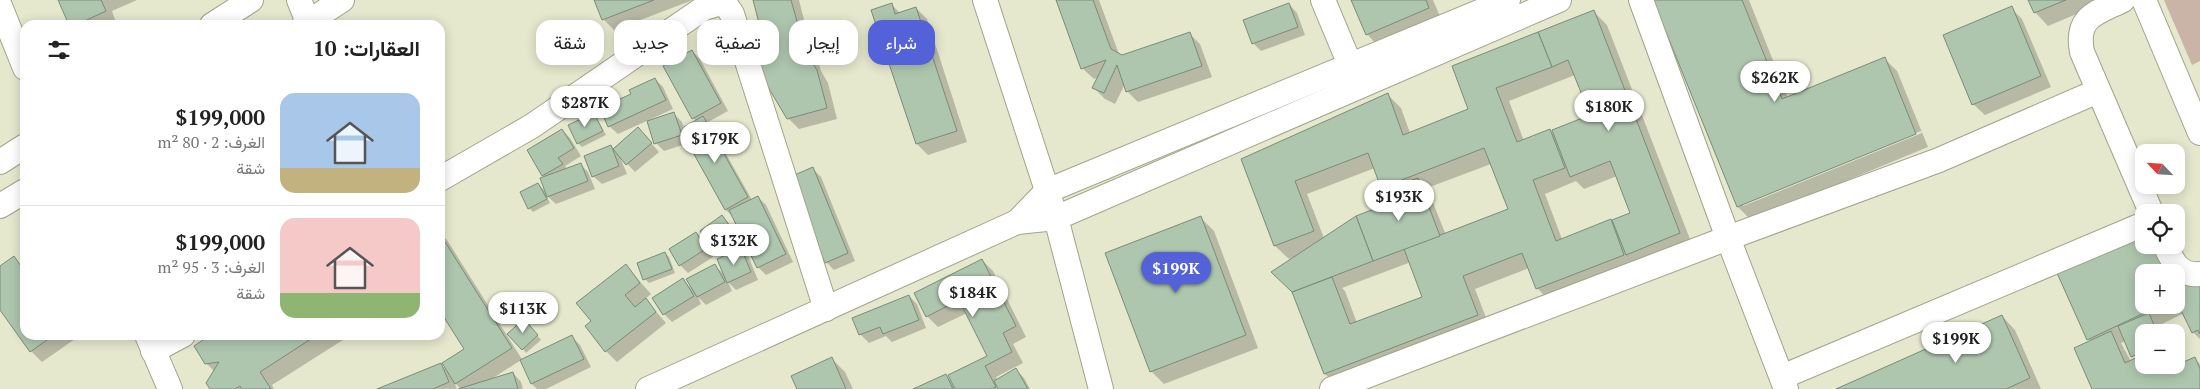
<!DOCTYPE html>
<html lang="ar">
<meta charset="utf-8">
<style>
:root{--surface:#fff;--page:#f6f6f6;--text:#222;--muted:#767676;--line:#e0e0e0;--accent:#5362d8}
body{margin:0;font-family:"PT Serif",Vazirmatn,serif;background:var(--page);color:var(--text);direction:rtl;height:100vh;display:flex;flex-direction:column;font-size:19px;white-space:nowrap}
*{box-sizing:border-box;margin:0}
p{font-size:16px;color:var(--muted)}
.icon{flex:none;width:28px;height:28px;fill:none;stroke:currentColor;stroke-width:2;stroke-linecap:round;stroke-linejoin:round}
.map{position:relative;flex:1;overflow:hidden;direction:ltr}
.sheet{position:absolute;left:20px;top:20px;width:425px;height:320px;display:flex;flex-direction:column;background:var(--surface);border-radius:15px;box-shadow:0 2px 12px #0003;direction:rtl}
.sheet>*{flex:none}
.guide{position:absolute;left:460px;top:20px;width:475px;height:45px;direction:rtl;display:flex;gap:10px}
.needle{width:32px;rotate:295deg}
.buttons{position:absolute;left:2135px;top:144px;display:grid;gap:10px}
.buttons a{display:grid;place-items:center;width:50px;height:50px;border-radius:10px;background:var(--surface);box-shadow:0 2px 12px #0003;font-size:25px}
.price{position:absolute;translate:-50% -42px;padding:0 11px;border-radius:18px;background:#fff;color:#222;font-size:16px;line-height:32px;filter:drop-shadow(0 1px 2px #0008)}
.price::after{content:'';position:absolute;left:50%;top:30px;width:15px;height:11px;margin-left:-8px;background:inherit;clip-path:polygon(0 0,100% 0,50% 100%)}
.price.on{background:var(--accent);color:#fff}
ul{padding:0;list-style:none}
li{display:flex;align-items:center;gap:15px;height:125px;padding:0 25px}
li+li{border-top:1px solid var(--line)}
li span{display:grid;place-items:center;flex:none;width:140px;height:100px;border-radius:15px;color:#555}
li>.icon{margin-inline-start:auto}
span .icon{width:60px;height:60px;fill:#fffc;stroke-width:1}
li b{font-size:21px}
h2{display:flex;justify-content:space-between;align-items:center;height:60px;padding:0 25px;font-size:21px}
.pill{padding:0 18px;border-radius:15px;background:var(--surface);box-shadow:0 2px 12px #0003;font-size:18px;line-height:45px}
.pill.on{background:var(--accent);color:#fff}
.map>svg:first-child{display:block}
.green{fill:#cab3a7}
.shadow{fill:#0003;fill-rule:evenodd}
.building{fill:#aec6ae;stroke:#788c78}
.lines{fill:none;stroke-linecap:round;stroke-linejoin:round}
.minor-casing{stroke:#a1a48a;stroke-width:26}
.minor{stroke:#fff;stroke-width:24}
</style>
<div class="map">
<svg width="2200" height="389" viewBox="0 0 2200 389">
<rect width="100%" height="100%" fill="#e5e8cd"/>
<path class="green" d="M2164,0h36v61l-8,4z"/>
<g class="shadow">
<path d="M59,0h78l-25,11 5,14h-47z"/>
<path d="M595,0h98l-79,30 -11,-11z"/>
<path d="M754,0h45l11,44 6,10 5,17 7,12 9,36 -38,10 -11,-11 -20,-79z"/>
<path d="M1057,0h42l20,54 3,2 67,-23 11,11 12,33 -74,25 -11,-11 -2,-7 -10,20 -10,-5 -11,-11 5,-11 -5,2 -12,-11z"/>
<path d="M1353,0h80l9,21 -62,27 -13,-14z"/>
<path d="M1655,0h94l39,98 96,-40 13,13 31,76 -177,73 -13,-13zM1921,131l1,2 -179,73v-2z"/>
<path d="M2030,0h75v2l-57,24 -13,-14z"/>
<path d="M1289,4l8,9 8,22 -44,16 -8,-8z"/>
<path d="M892,5l8,8 16,-5 11,11 40,123 -39,13 -11,-11 -44,-133z"/>
<path d="M2011,8l11,11 29,68 -66,28 -12,-11z"/>
<path d="M1594,12l13,13 86,222 -143,54 -13,-13 -8,-20 -54,21 15,39 -151,59 -14,-13 -31,-82 -21,-20 22,-16 -6,3 -14,-13 -32,-86 145,-65 13,13 9,25 60,-23 -17,-43zM1575,75l16,41 -35,21 -6,-7 -26,11 -15,-40zM1491,164l18,46 -63,25 -19,-47zM1375,168l8,19 14,15 -73,36 -17,-44zM1617,176l14,38 -14,13 -7,-6 -48,18 -17,-45 31,-13 8,8zM1411,262l13,36 -67,25 -12,-32 -3,-3z"/>
<path d="M692,51l8,8 28,52 -20,11 44,78 6,-3 8,8 27,57 -27,13 -8,-8 -24,-49 -8,-8 -37,-67 -25,8 -8,-8 18,-29 8,8 5,16 3,-2 6,-15 -3,-3z"/>
<path d="M655,79l8,8 10,22 -55,25 -9,-8 23,-32z"/>
<path d="M594,114l12,21 -24,12 -4,-4z"/>
<path d="M562,130l8,8 11,18 -16,10 2,3 13,-5 8,8 7,17 -39,15 -10,-9 4,8 -17,9 -4,-4 9,-24 8,8 -1,-14 -17,-27z"/>
<path d="M646,137l13,15 -24,20 -16,-17 8,19 -25,10 -9,-8 17,-30 4,3z"/>
<path d="M813,169l8,8 34,84 -21,9 -8,-8z"/>
<path d="M1201,218l13,13 44,117 -94,36 -13,-13z"/>
<path d="M726,220l12,18 -20,14 -4,-4z"/>
<path d="M440,233l7,7 76,121 49,-24 8,8 11,22 -45,22h-9l-5,-5 -11,-24 -31,20 23,-7 8,9 2,7h-62l-7,-7 3,7h-77l61,-25 5,6 20,-21 -26,-40z"/>
<path d="M696,233l8,9 9,15 -25,16 -8,-8z"/>
<path d="M2144,245l31,27h-31v33h32v-30l6,13 18,-8v59l-7,-7 -9,-19 -26,13 3,6h-17v33h16l4,7 30,-14 6,6v25h-107l-2,-48 -3,-2zM2126,341l10,18 -5,3 -10,-19z"/>
<path d="M741,250l8,8 9,22 -22,10 -8,-8 4,9 -26,14 -8,-8 3,7 -29,18 -8,-8 19,-34 10,10 21,-25 12,11z"/>
<path d="M665,253l4,4 6,16 -26,10 -4,-4z"/>
<path d="M14,258l11,11v66h47l3,4 -33,23 -11,-11 -30,-41 -1,1v-44z"/>
<path d="M982,260l11,11 33,66 -13,7 10,19 -27,14 1,3 19,-10 8,8 6,11h-114l30,-13 6,6 36,-26 -21,-43 -29,14 -11,-11z"/>
<path d="M626,266l25,28 -6,5 21,24 -49,39 -11,-11 -14,-29z"/>
<path d="M909,296l8,8 9,24 -34,14 -6,-6 -17,7 -8,-8 -7,-17z"/>
<path d="M2002,316l13,14 26,59h-202z"/>
<path d="M528,324l13,16 -15,13 -3,-4z"/>
<path d="M213,335h131l2,3 -74,47 2,4h-63l3,-18 -8,-8z"/>
<path d="M832,359l13,13 8,17h-54z"/>
</g>
<g class="building">
<path d="M58,0h43l5,11 -30,14h-7z"/>
<path d="M594,0h60l-52,20z"/>
<path d="M753,0h38l9,32 5,9 5,18 7,11 10,38 -40,11 -29,-49 -6,-23 14,-9 -6,-11z"/>
<path d="M1056,0h37l18,49 11,6 68,-23 12,34 -76,26 -9,-27 -13,28 -12,-5 14,-28 -25,9z"/>
<path d="M1351,0h75l3,8 -63,27z"/>
<path d="M1653,0h89l40,99 103,-42 31,77 -179,73z"/>
<path d="M2028,0h38l-32,13z"/>
<path d="M892,3l3,11 21,-7 41,124 -41,13 -45,-134z"/>
<path d="M1289,3l9,24 -46,17 -9,-24z"/>
<path d="M2012,6l29,70 -69,29 -29,-70z"/>
<path d="M1594,10l86,223 -54,22 -14,-35 18,-7 -20,-52 -40,16 -18,-47 38,-15 -22,-55 -16,7 -14,-35z"/>
<path d="M1538,32l14,35 -56,21 21,54 33,-13 15,39 -32,12 23,61 55,-22 13,36 -88,34 -14,-36 -59,23 15,39 -154,59 -32,-82 40,-15 18,47 72,-27 -18,-48 104,-40 -24,-61 -103,40 -13,-35 -73,28 19,50 -40,15 -33,-87 147,-66 15,42 65,-26 -16,-43z"/>
<path d="M692,50l29,53 -29,16 -29,-53z"/>
<path d="M655,78l11,22 -58,27 -8,-19 31,-14 -2,-4z"/>
<path d="M674,112l8,23 -28,9 -7,-23z"/>
<path d="M594,113l9,18 -26,13 -9,-19z"/>
<path d="M703,116l45,81 -23,13 -40,-72 4,-3 -5,-8z"/>
<path d="M638,127l14,16 -26,22 -13,-16z"/>
<path d="M562,129l12,19 -16,10 5,6 -21,12 -15,-26z"/>
<path d="M611,145l8,21 -27,11 -8,-21z"/>
<path d="M581,163l7,18 -41,16 -7,-19z"/>
<path d="M813,167l35,86 -23,10 -35,-86z"/>
<path d="M1418,178l22,58 -67,25 -17,-45 39,-15 -5,-13z"/>
<path d="M538,183l9,16 -19,10 -8,-17z"/>
<path d="M758,196l28,58 -29,14 -28,-58z"/>
<path d="M722,215l13,18 -21,16 -14,-18z"/>
<path d="M1201,216l45,119 -96,37 -45,-119z"/>
<path d="M1356,216l17,45 -81,31 -21,-20z"/>
<path d="M696,232l10,17 -27,17 -10,-17z"/>
<path d="M2144,232v13h12l13,27h-25v33h17l-74,35 -30,-67z"/>
<path d="M440,234l72,114 -57,36 -13,-21 22,-14 -24,-38z"/>
<path d="M741,248l10,24 -24,11 -10,-24z"/>
<path d="M665,252l7,17 -29,11 -6,-17z"/>
<path d="M14,256l11,16v63h29l-24,17 -30,-42v-44z"/>
<path d="M982,259l34,67 -13,7 9,19 -27,14 11,21 -5,2h-36l-7,-14 39,-19 -28,-56 -33,17 -12,-24z"/>
<path d="M626,264l14,19 -15,12 10,12 11,-9 10,14 -51,40 -20,-26 6,-5 -15,-18z"/>
<path d="M715,264l10,18 -28,15 -11,-18z"/>
<path d="M683,278l11,18 -31,19 -11,-17z"/>
<path d="M2200,279v55l-2,-4 -6,3 -16,-33v-11z"/>
<path d="M909,295l10,25 -36,14 -3,-7 -21,8 -7,-17z"/>
<path d="M2149,313l8,19h-13v20l-13,5 -13,-31z"/>
<path d="M2002,315l28,63 -24,11h-170z"/>
<path d="M524,319l14,16 -16,15 -15,-16z"/>
<path d="M2111,331l14,32 19,-9v11h11l3,8 37,-16 5,12v20h-108l-18,-41z"/>
<path d="M210,335h107l-57,37 11,17h-29l-2,-3 -5,3h-25l-4,-6 13,-21 -14,2 -11,-18z"/>
<path d="M572,335l12,24 -53,25 -11,-24z"/>
<path d="M832,357l14,32h-49l-6,-13z"/>
<path d="M441,363l8,19 -16,7h-56z"/>
<path d="M1016,368l12,21h-30l-4,-8z"/>
<path d="M513,372l5,17h-60z"/>
<path d="M946,374l7,15h-40z"/>
</g>
<g class="lines">
<g class="minor-casing">
<g id="minor">
<path d="M299,0l9,22"/>
<path d="M985,0l71,218 45,171"/>
<path d="M1323,0l33,79"/>
<path d="M1641,0l87,238 58,151"/>
<path d="M2123,0c-26,13 -48,16 -41,52l69,160"/>
<path d="M2144,0l56,133"/>
<path d="M0,6l25,62"/>
<path d="M212,25l39,-25"/>
<path d="M304,25l38,-25"/>
<path d="M0,162l25,-16"/>
<path d="M440,179l92,-53 172,-118 20,-6 8,12 94,295"/>
<path d="M0,206l25,-15"/>
<path d="M1017,222l30,-31 461,-191"/>
<path d="M2165,245c8,17 14,31 35,29"/>
<path d="M147,335l23,54"/>
<path d="M153,351l30,-16"/>
<path d="M1782,377l362,-153"/>
<path d="M648,389l369,-167 39,-4 503,-218"/>
<path d="M1332,389l396,-151 211,-78 159,-69"/>
</g>
</g>
<use href="#minor" class="minor"/>
</g>
</svg>
<div class="buttons">
<a><svg class="needle" viewBox="-14 -14 28 28"><path d="M0-13l5 13h-10z" fill="#e53935"/><path d="M0 13l5-13h-10z" fill="#767676"/></svg></a>
<a><svg class="icon" aria-label="locate" viewBox="0 0 24 24"><circle cx="12" cy="12" r="6"/><path d="M12 2v4M12 18v4M2 12h4M18 12h4"/></svg></a>
<a>+</a>
<a>−</a>
</div>
<b class="price" style="left:1775px;top:103px">$262K</b>
<b class="price" style="left:585px;top:128px">$287K</b>
<b class="price" style="left:1609px;top:132px">$180K</b>
<b class="price" style="left:715px;top:164px">$179K</b>
<b class="price" style="left:1399px;top:222px">$193K</b>
<b class="price" style="left:734px;top:266px">$132K</b>
<b class="price on" style="left:1176px;top:294px">$199K</b>
<b class="price" style="left:973px;top:318px">$184K</b>
<b class="price" style="left:523px;top:334px">$113K</b>
<b class="price" style="left:1956px;top:364px">$199K</b>
<div class="guide">
<a class="pill on">شراء</a>
<a class="pill">إيجار</a>
<a class="pill">تصفية</a>
<a class="pill">جديد</a>
<a class="pill">شقة</a>
</div>
<section class="sheet">
<h2>العقارات: 10<svg class="icon" aria-label="filters" viewBox="0 0 24 24"><path d="M4 7h16M4 17h16"/><circle cx="9" cy="7" r="2"/><circle cx="15" cy="17" r="2"/></svg></h2>
<ul>
<li><span style="background:linear-gradient(#a9c7e8 75%,#c2b280 0)"><svg class="icon" aria-label="home" viewBox="0 0 24 24"><path d="M3 11l9-7 9 7M6 9v11h12V9"/></svg></span><div><b>$199,000</b><p>الغرف: 2 · 80 m²</p><p>شقة</p></div></li>
<li><span style="background:linear-gradient(#f6c9c9 75%,#8fb573 0)"><svg class="icon" aria-label="home" viewBox="0 0 24 24"><path d="M3 11l9-7 9 7M6 9v11h12V9"/></svg></span><div><b>$199,000</b><p>الغرف: 3 · 95 m²</p><p>شقة</p></div></li>
</ul>
</section>
</div>
